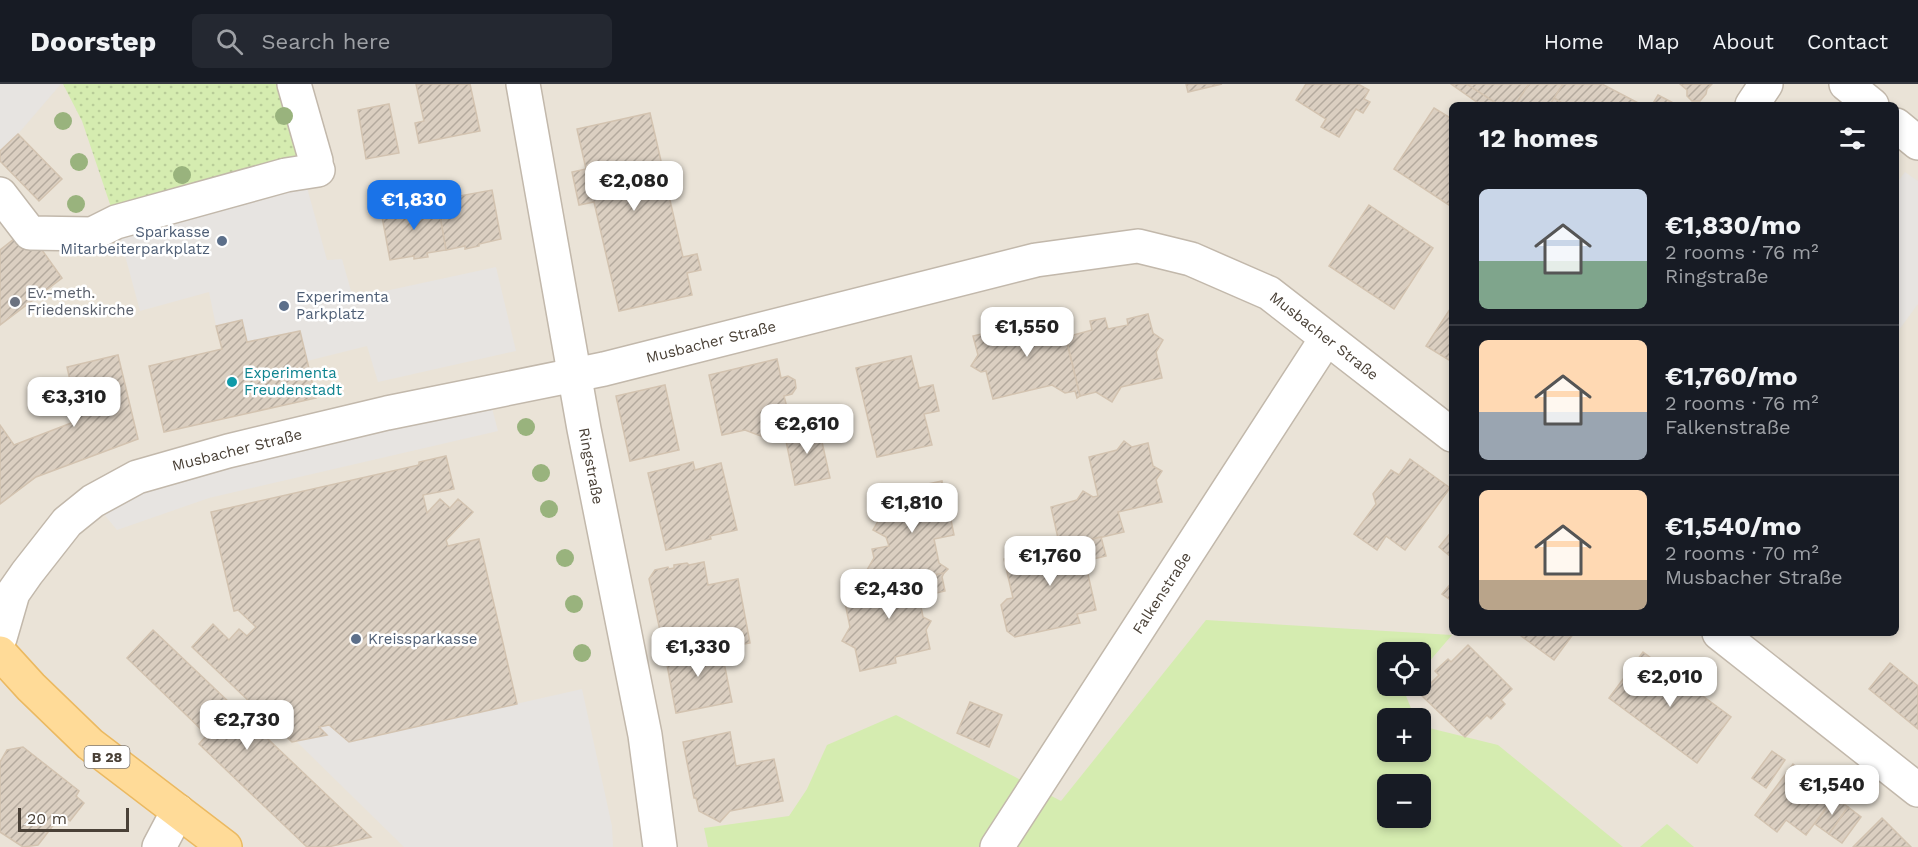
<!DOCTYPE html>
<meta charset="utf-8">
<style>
:root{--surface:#171b24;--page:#242831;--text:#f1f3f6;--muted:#9ea1a6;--line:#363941;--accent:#1a73e8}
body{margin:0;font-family:"Work Sans",sans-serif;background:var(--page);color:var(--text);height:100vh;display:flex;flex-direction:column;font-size:22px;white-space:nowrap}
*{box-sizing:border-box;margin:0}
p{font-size:20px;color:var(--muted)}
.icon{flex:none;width:33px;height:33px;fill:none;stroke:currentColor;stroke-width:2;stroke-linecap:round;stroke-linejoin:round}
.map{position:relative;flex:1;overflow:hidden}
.panel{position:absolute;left:1449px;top:18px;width:450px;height:534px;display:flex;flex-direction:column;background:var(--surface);border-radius:9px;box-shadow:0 3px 9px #0003}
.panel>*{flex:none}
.controls{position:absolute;left:1377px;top:558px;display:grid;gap:12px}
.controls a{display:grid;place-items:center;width:54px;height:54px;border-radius:9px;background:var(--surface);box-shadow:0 3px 9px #0003;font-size:30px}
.scale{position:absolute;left:18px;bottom:15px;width:111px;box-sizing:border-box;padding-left:6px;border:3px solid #4a4137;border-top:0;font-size:16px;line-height:21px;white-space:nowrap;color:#4a4137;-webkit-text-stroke:4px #fff;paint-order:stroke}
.price{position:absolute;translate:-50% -51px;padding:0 14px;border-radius:12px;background:#fff;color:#222;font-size:20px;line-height:39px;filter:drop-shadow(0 2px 3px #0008)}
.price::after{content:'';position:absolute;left:50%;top:36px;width:18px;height:14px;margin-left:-9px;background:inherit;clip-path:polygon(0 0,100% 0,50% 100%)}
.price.current{background:var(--accent);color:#fff}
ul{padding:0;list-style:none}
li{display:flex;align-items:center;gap:18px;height:150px;padding:0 30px}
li+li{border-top:2px solid var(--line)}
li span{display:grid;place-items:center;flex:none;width:168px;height:120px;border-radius:9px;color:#555}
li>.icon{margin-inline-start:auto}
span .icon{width:72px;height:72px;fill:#fffc;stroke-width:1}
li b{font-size:26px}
h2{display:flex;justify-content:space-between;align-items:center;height:72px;padding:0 30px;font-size:26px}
header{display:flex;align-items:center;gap:36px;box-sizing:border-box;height:84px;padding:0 30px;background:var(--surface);border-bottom:2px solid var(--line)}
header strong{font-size:28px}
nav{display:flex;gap:33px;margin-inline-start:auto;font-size:21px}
.search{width:420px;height:54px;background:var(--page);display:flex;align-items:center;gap:15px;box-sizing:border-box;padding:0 21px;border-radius:9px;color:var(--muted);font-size:22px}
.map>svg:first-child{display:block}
.residential{fill:#eae3d7;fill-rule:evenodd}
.grass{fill:#d5ecb0;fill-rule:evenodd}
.park{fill:url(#park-dots)}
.parking{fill:#e7e4e1}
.building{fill:url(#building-hatch);stroke:#d3c3b0;stroke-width:1.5}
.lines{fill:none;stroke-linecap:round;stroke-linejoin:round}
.minor-casing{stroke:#c2b8ab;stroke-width:36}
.major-casing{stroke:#ebb961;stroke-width:36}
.minor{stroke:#fff;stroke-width:33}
.major{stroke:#ffdb98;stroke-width:33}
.tree{fill:#99b37d}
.service-dot{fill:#5c6f8a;stroke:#fff;stroke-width:2}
.worship-dot{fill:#6b7280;stroke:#fff;stroke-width:2}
.culture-dot{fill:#0f9aa8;stroke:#fff;stroke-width:2}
.labels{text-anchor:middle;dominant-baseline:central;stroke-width:5;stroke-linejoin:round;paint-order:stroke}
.shield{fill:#fff;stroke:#807a73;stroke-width:1.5}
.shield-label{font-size:14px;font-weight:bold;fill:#4a4137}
.service-label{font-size:15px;fill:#4e5e75;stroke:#fff;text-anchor:start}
.worship-label{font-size:15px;fill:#5b616d;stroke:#fff;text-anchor:start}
.street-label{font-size:15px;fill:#4a4137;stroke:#fff}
.culture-label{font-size:15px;fill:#0d838f;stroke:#fff;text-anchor:start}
</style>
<header>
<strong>Doorstep</strong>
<div class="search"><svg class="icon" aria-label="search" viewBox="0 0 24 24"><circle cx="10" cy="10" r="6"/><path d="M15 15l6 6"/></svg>Search here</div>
<nav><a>Home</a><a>Map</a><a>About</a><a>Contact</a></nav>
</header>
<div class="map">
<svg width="1918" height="763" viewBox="0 0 1918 763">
<defs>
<pattern id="park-dots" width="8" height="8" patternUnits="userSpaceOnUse" patternTransform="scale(1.5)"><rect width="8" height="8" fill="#d5ecb0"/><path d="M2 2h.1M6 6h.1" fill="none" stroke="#b8cc98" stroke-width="1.8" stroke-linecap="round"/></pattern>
<pattern id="building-hatch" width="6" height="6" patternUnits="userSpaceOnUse" patternTransform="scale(1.5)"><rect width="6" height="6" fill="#dbcfc1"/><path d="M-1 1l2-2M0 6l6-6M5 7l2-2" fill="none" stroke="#b4aa9e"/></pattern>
</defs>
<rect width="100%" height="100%" fill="#f5f1e9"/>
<path class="residential" d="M0,0h1918v763h-1918zM1452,21h444v528h-444zM1388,568h32v34h-32zM1388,634h32v34h-32zM1388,700h32v34h-32z"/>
<g class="grass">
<path d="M1206,536l246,15 -31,36 -1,-19h-32v34h20l-4,5 11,27h-27v34h32l1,-26 77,19 125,102h-915l-4,-19 85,-12 18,-27 20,-44 69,-30 165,86zM1388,700h32v34h-32z"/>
<path d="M1667,740l27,23h-54z"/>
</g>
<path class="park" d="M63,0h220l20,89 -187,49 -34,-101z"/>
<g class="parking">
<path d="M0,0h61l-43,50 -18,17z"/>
<path d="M1905,88l13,9v123l-22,30v-150z"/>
<path d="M303,89l24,87 15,-1 11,39 143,-31 20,84 -138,31 -11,-36 -60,15 -7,-30 -53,11 -5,-22 -26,6 -7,-34 -69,19 -24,-89z"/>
<path d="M488,309l10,38 -289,67 -92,32 -24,-29z"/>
<path d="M582,605l30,137 1,21h-209l-108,-106 30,-6 -7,-8 10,-2 20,17z"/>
</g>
<g class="building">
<path d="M416,0h54l10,47 -61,12 -4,-20 9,-2z"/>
<path d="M1186,0h36l-34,8z"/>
<path d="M1306,0h52l11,6 -5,9 6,3 -7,11 -7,-4 -17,28 -18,-10 5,-8 -30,-19z"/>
<path d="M1451,0h16l32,21h-18z"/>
<path d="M1467,0h62l-14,21h-16z"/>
<path d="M1529,0h34l-13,21h-35z"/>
<path d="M1563,0h39l40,21h-77l-11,-7z"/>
<path d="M1680,0h32l-5,5 -1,5 -6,7h-8l-5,-5v-6z"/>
<path d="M1658,11l19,10h-25z"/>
<path d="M1554,14l11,7h-15z"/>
<path d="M389,20l10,49 -33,6 -8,-49z"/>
<path d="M1434,24l18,11v88l-58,-38z"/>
<path d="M650,29l33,144 14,-3 4,16 -14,3 5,22 -73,16 -25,-109 -15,3 -7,-33 14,-3 -9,-40z"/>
<path d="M18,50l44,45 -23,22 -39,-40v-10z"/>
<path d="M492,106l9,49 -22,5v2l-14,3v-3l-19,4 -9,-50z"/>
<path d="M437,116l9,50 -19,3 1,4 -14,2v-3l-24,4 -9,-49z"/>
<path d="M1369,121l64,43 -39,61 -65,-43z"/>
<path d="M32,152l30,42 -62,47v-75l14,-11z"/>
<path d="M1452,222v56l-26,-16z"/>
<path d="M1148,230l5,19 10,7 -7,12 6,26 -41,9 -9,15 -16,-10 -16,4 -14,-59 26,-7 -2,-9 15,-3 3,11 20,-4 -1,-6z"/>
<path d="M1060,231l20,81 -3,2 -2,-7 -10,2 -13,-8 -59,14 -7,-28 -5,1 -10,-6 7,-11 -5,-19 21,-5 1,5 23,-5 -3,-11 16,-3 1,4z"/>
<path d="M242,236l5,22 53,-11 16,67 -152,34 -15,-66 73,-17 -6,-23z"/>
<path d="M118,271l20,84 -102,38 -36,27v-79l14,20 65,-25 -12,-53z"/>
<path d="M911,272l8,32 14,-3 6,26 -15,3 8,31 -55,12 -21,-89z"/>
<path d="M777,275l4,19 7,-2 7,4 1,8 -4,6 -8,2 6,23 -12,3 -7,18 -26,-10 -23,5 -13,-60z"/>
<path d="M665,301l14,65 -49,11 -14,-65z"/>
<path d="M818,340l12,54 -35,7 -11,-54z"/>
<path d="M1124,357l8,6 16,-4 5,23 9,5 -6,9 6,22 -44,10 6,20 -64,15 -9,-40 26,-7 6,-9 10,6 5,-1 -9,-39 28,-7z"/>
<path d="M446,372l8,33 -31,6 4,18 13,-14 10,9 8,-9 15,13 -27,28 2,6 31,-7 38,165 -168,38 -20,-17 -10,2 8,8 -35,7 -100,-95 21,-23 16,16 10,-11 8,7 9,-9 -18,-17 -4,1 -23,-99 208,-47v-3z"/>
<path d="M1410,375l40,29 -45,62 -19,-14 -9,14 -23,-16 22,-30 -3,-10 18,-24 8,5z"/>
<path d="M693,378l2,8 26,-7 16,67 -27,6 1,3 -45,11 -18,-77z"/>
<path d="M942,397l5,25 9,5 -5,9 3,15 -20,4 5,24 9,6 -4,4 -63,14 -2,-10 -12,-7 7,-12 -2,-9 17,-3 -3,-9 -13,-7 8,-14 5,-2 -4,-20z"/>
<path d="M1452,447v27l-13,-11z"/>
<path d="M1041,453l11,6 1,5 48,-11 5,19 -21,5 11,49 -19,4 3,9 -65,14 -8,-6 -6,-26 6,-6 6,-1 -9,-39 31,-7 -1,-5z"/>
<path d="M704,478l4,23 30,-6 12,64 -11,2 2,9 -18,4 -3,-15 -55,11 -16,-75 6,-9 13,-3 1,2 5,-1v-3l13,-2 2,2z"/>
<path d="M944,489l-2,4 3,14 -26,6 4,20 8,4 -5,9 4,19 -35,8 1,6 -36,8 -5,-23 -13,-7 8,-14 -7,-34z"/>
<path d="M1452,498v19l-10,-7z"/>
<path d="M153,546l218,207 -43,10h-21l-108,-103 8,-9 -80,-77z"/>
<path d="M1517,549h57l-20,27z"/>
<path d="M720,559l12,59 -56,11 -11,-59z"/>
<path d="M1468,561l44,44 -11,11 4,4 -14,15 -4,-4 -22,22 -45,-43 19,-19 -4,-4 13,-12 3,3z"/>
<path d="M1643,568l88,65 -34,46 -88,-65z"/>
<path d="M1890,579l28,23v43l-49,-40z"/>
<path d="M970,618l32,13 -13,32 -32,-14z"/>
<path d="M730,648l6,34 38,-7 9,42 -53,10 -10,11 -21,-11 -3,-13h-2l-11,-56z"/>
<path d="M23,663l56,44 -3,5 8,7 -14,18 -8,-7 -24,31 -15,2 -23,-15v-70l7,-12z"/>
<path d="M1772,667l13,9 -19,28 -14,-10z"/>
<path d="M1793,680l15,11 3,-3 12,9 -3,3 15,12 -29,39 -20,-15 -9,12 -22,-17z"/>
<path d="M1834,713l14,10 -19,27 -14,-10z"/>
<path d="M1848,723l13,10 -19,26 -13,-9z"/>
<path d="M1882,734l29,29h-58z"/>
</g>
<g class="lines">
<g class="minor-casing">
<g id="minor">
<path d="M294,0l22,77"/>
<path d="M523,0l61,345 61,306 15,112"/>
<path d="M1846,0l26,21"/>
<path d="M1752,21l14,-21"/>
<path d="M1896,41l22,18"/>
<path d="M0,110l30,39 62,1 24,-12 170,-47 32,-5"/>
<path d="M1719,549l199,157"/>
<path d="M0,554l13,-45 14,-20 40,-51 26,-21 44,-24 91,-26 159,-38 217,-44 432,-109 102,-14 53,13 78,34 183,142"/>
<path d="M159,763l19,-36"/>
<path d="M997,763l329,-508"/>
</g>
</g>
<g class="major-casing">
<path id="major" d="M0,569l31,34 59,57 135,103"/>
</g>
<use href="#minor" class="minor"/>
<use href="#major" class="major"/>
</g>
<g class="tree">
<circle cx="284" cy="32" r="9"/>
<circle cx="63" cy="37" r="9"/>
<circle cx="79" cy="78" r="9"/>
<circle cx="182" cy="91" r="9"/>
<circle cx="76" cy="120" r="9"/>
<circle cx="526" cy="343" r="9"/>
<circle cx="541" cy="389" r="9"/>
<circle cx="549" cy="425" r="9"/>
<circle cx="565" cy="474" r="9"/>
<circle cx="574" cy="520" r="9"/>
<circle cx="582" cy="569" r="9"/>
</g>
<g class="service-dot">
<circle cx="222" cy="157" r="6"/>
<circle cx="284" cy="222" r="6"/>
<circle cx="356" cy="555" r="6"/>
</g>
<circle class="worship-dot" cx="15" cy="218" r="6"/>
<circle class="culture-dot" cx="232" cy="298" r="6"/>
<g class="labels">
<rect class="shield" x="84.5" y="662" width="45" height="22" rx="4.5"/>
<g class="shield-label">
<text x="107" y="673">B 28</text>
</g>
<g class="service-label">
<text x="210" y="148" text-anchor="end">Sparkasse<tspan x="210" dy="17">Mitarbeiterparkplatz</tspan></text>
<text x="296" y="213">Experimenta<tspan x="296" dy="17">Parkplatz</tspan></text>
<text x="368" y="555">Kreissparkasse</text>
</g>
<g class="worship-label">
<text x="27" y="209">Ev.-meth.<tspan x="27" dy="17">Friedenskirche</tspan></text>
</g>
<g class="street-label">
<text transform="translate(1324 252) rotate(38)">Musbacher Straße</text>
<text transform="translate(711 258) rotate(-14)">Musbacher Straße</text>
<text transform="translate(237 366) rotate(-14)">Musbacher Straße</text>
<text transform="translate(591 382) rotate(79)">Ringstraße</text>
<text transform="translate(1162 509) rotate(-57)">Falkenstraße</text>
</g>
<g class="culture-label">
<text x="244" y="289">Experimenta<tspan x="244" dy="17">Freudenstadt</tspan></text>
</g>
</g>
</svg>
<div class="controls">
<a><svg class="icon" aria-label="locate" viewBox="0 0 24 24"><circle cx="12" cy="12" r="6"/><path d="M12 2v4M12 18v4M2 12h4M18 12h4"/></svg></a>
<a>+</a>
<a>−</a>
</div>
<div class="scale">20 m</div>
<b class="price" style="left:634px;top:128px">€2,080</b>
<b class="price current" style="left:414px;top:147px">€1,830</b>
<b class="price" style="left:1027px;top:274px">€1,550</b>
<b class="price" style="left:74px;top:344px">€3,310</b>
<b class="price" style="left:807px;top:371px">€2,610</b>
<b class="price" style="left:912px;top:450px">€1,810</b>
<b class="price" style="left:1050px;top:503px">€1,760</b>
<b class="price" style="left:889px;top:536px">€2,430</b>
<b class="price" style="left:698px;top:594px">€1,330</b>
<b class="price" style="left:1670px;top:624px">€2,010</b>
<b class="price" style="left:247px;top:667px">€2,730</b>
<b class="price" style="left:1832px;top:732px">€1,540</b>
<section class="panel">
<h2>12 homes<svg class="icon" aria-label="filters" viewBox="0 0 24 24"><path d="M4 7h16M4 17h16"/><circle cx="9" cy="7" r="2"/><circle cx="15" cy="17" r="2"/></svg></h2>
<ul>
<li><span style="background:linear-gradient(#c9d6e8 60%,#7fa58c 0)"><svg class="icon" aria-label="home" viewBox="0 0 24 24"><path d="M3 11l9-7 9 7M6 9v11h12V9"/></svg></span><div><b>€1,830/mo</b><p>2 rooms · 76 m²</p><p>Ringstraße</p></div></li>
<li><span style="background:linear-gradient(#ffd9b3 60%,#9aa5b1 0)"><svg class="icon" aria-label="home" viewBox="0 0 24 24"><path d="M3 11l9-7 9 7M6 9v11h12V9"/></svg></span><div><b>€1,760/mo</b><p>2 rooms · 76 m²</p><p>Falkenstraße</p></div></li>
<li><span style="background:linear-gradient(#ffd9b3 75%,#b9a48a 0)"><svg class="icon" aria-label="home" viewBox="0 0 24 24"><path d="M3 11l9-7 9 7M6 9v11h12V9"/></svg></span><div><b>€1,540/mo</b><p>2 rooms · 70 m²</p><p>Musbacher Straße</p></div></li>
</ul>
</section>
</div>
